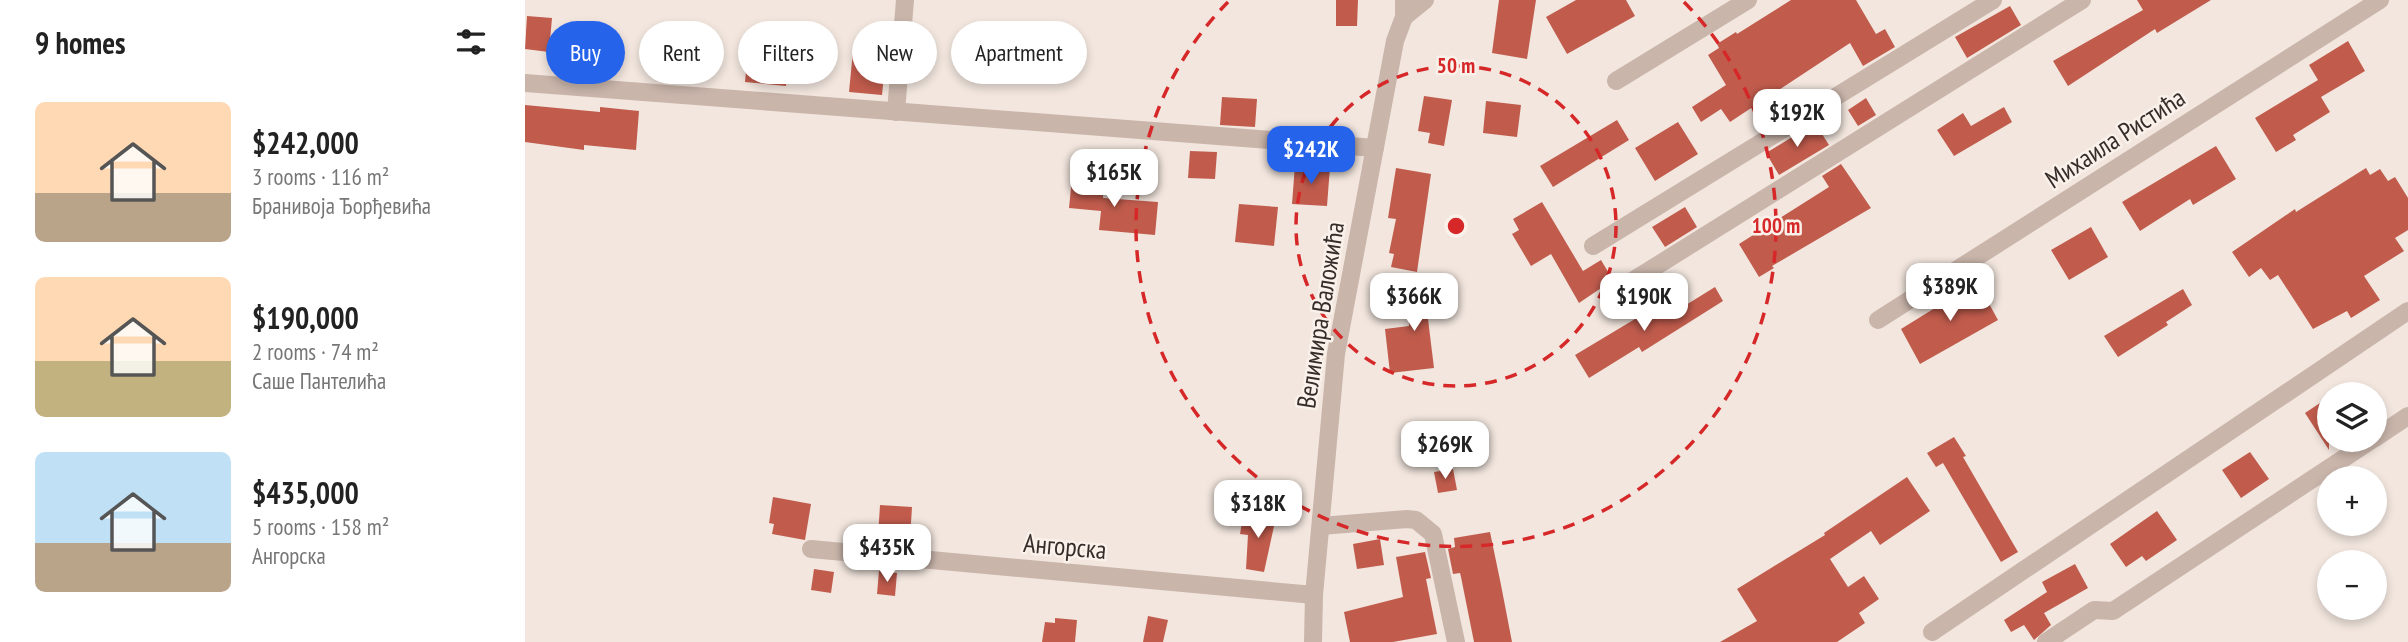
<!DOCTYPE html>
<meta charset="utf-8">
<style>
:root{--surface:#fff;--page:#f2f2f2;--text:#222;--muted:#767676;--accent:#2563eb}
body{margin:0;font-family:"PT Sans Narrow",sans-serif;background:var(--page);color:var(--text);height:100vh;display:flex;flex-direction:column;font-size:26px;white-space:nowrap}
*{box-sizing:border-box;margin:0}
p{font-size:23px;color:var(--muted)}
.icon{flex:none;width:38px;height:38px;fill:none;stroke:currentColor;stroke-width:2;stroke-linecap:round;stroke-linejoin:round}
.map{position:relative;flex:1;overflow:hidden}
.drawer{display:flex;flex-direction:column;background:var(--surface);width:525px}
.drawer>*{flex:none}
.guide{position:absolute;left:21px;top:21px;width:665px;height:63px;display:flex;gap:14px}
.buttons{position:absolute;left:1792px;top:382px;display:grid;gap:14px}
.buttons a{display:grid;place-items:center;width:70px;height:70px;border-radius:50%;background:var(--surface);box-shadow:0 4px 10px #0003;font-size:35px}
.price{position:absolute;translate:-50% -60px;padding:0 16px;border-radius:14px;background:#fff;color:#222;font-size:23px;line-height:46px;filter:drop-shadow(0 2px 4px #0008)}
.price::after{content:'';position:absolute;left:50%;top:42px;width:21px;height:16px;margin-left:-10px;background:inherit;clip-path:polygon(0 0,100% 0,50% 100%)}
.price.active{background:var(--accent);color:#fff}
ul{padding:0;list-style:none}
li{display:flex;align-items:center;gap:21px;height:175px;padding:0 35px}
li span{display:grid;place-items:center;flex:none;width:196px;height:140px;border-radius:10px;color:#555}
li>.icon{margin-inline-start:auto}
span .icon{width:84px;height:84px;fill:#fffc;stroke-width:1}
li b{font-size:30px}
h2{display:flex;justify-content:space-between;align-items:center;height:84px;padding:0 35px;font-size:30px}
.pill{padding:0 24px;border-radius:32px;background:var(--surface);box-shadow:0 4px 10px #0003;font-size:24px;line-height:63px}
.pill.active{background:var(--accent);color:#fff}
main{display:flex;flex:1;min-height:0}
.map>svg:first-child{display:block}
.building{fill:#c15c4d}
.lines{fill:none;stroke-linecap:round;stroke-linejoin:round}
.street{stroke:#c9b5aa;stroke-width:18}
.ring{fill:none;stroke:#d62828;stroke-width:3.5;stroke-dasharray:12 9}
.labels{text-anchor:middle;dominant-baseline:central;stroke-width:5;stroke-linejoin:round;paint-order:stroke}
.street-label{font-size:26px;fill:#372c29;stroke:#f9f1ea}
.centre{fill:#d62828;stroke:#f9f1ea;stroke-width:3.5}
.ring-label{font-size:21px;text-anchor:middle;font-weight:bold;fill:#d62828;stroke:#f9f1ea;stroke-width:5;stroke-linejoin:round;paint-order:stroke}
</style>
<main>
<section class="drawer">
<h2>9 homes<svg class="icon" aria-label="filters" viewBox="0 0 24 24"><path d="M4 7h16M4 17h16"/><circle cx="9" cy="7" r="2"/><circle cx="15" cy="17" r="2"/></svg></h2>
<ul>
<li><span style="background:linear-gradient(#ffd9b3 65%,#b9a48a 0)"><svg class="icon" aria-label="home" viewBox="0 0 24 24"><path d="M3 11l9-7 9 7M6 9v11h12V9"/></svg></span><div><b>$242,000</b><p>3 rooms · 116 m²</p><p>Бранивоја Ђорђевића</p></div></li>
<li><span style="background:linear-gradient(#ffd9b3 60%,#c2b280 0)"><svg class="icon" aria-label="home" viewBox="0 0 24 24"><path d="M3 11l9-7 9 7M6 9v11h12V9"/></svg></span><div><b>$190,000</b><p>2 rooms · 74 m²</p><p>Саше Пантелића</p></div></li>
<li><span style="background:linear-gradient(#bfe0f5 65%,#b9a48a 0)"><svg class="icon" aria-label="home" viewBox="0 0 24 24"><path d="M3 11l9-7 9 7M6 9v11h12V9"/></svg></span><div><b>$435,000</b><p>5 rooms · 158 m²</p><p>Ангорска</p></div></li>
</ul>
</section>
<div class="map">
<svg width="1883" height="642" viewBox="0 0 1883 642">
<rect width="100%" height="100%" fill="#f2e6de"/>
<g class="building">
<path d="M811,0h22l-1,26h-21z"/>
<path d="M974,0h37l-9,59 -35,-6z"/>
<path d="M1051,0h50l9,16 -68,38 -21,-37z"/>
<path d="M1266,0h65l20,34 9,-5 10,18 -32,19 -13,-23 -120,79 -9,-13 -20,13 -9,-15 34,-22 -18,-30 11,-7 -2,-4 19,-12 1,2z"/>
<path d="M1612,0h74l-54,33 -2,-4 -87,57 -15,-25 90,-51z"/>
<path d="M1485,6l11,19 -54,33 -12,-21z"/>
<path d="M2,16l25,2 -3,34 -24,-3z"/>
<path d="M224,39l41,4 -4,43 -41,-4z"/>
<path d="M1823,41l17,30 -44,26 9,15 -37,23 3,5 -20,12 -21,-34 63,-38 -9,-15z"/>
<path d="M328,51l33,3 -4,41 -33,-3z"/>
<path d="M899,96l28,4 -8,46 -16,-3 2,-10 -12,-2z"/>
<path d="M697,97l35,2 -2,28 -35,-2z"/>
<path d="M1341,98l10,17 -18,11 -10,-16z"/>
<path d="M961,101l35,4 -4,32 -34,-4z"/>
<path d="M0,105l75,7v-5l39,4 -3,39 -52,-5v5l-59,-8z"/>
<path d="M1479,107l8,15 -58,34 -17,-26 26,-17 8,13z"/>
<path d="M1092,120l12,20 -76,47 -13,-21z"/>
<path d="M1153,122l20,32 -43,27 -20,-33z"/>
<path d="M1290,123l14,22 -50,30 -13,-22z"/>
<path d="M1691,146l20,33 -43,26 -3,-6 -50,32 -18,-29z"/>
<path d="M665,151l27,1 -2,27 -27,-1z"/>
<path d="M1316,164l30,44 -99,58 2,2 -15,9 -20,-33 90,-57 -7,-11z"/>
<path d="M770,165l35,2 -3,39 -35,-2z"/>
<path d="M871,168l35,6 -14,98 -26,-5 3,-13 -5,-1 7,-34 -8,-1z"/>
<path d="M1841,168l4,7 10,-6 8,12 7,-4 13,21v32l-13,8 9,13 -40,25 16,24 -29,18 -4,-7 -34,18 -35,-54 -8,5 -9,-12 -12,9 -17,-25 63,-43 1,3z"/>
<path d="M547,178l32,3 -1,17 55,4 -3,33 -56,-5 2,-19 -32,-3z"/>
<path d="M1017,202l41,69 18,-11 12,20 -34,23 -28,-49 -20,12 -19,-32 7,-4 -6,-11z"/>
<path d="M714,204l39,3 -4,39 -39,-4z"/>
<path d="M1160,207l12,20 -32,20 -13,-20z"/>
<path d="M1566,227l17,30 -39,23 -18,-30z"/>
<path d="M1452,282l21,38 -78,44 -19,-35z"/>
<path d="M883,284h18v15l17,-2 2,20 -17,2 6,49 -44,5 -5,-44 24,-3z"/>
<path d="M1190,287l8,14 -81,51 -3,-5 -50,31 -14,-23 70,-42 1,2 21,-12 6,10z"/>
<path d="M1658,289l9,16 -26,17 2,3 -50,32 -14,-21z"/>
<path d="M1804,397v53l-24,-37z"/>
<path d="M1429,437l12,19 -3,1 55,95 -17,10 -58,-99 -7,4 -9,-14z"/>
<path d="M1725,452l19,27 -28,19 -19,-28z"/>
<path d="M928,469l4,21 -19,3 -4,-21z"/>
<path d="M1382,477l23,34 -50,34 -9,-14 -41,28 18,28 16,-11 15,23 -20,14 6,10 -28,19h-117l37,-21 -20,-32 88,-54 -1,-2z"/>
<path d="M248,497l38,7 -6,36 -33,-6 2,-10 -5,-1z"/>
<path d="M355,505l32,2 -2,31 -32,-2z"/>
<path d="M1632,511l20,29 -31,21 -4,-5 -16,11 -16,-23z"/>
<path d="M730,513l21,4 -12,55 -18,-3 2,-34 -8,-1 3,-18 11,2z"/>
<path d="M965,532l11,53 11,57h-38l-13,-65 -1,-4 -7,1 -5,-25 7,-2 -1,-9z"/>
<path d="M855,539l4,26 -27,4 -4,-25z"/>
<path d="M900,552l6,26 -5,1 11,55 -44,8h-43l-6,-30 59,-15 -7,-40z"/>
<path d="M1550,564l13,24 -44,25 7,12 -17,15 -10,-15 -13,7 -7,-12 43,-28 -5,-10z"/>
<path d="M289,569l20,3 -3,21 -20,-3z"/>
<path d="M354,571l18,2 -2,23 -18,-2z"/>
<path d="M623,616l20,4 -5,22h-20z"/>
<path d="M530,618l22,2 -2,22h-33l3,-20 10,1z"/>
</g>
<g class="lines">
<g class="street">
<path d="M879,17l21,-17"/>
<path d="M1091,81l132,-81"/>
<path d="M0,83l850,65"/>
<path d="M371,112l9,-112"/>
<path d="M1068,246l400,-246"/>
<path d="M1093,290l464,-290"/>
<path d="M1353,320l502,-320"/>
<path d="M1850,438l33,-22"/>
<path d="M796,526l86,-7 9,1 17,14 23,108"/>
<path d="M286,549l503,46"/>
<path d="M1407,632l476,-321"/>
<path d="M788,642l1,-47 22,-241 59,-313 9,-24v-17"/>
<path d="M1521,642l48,-32 19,1 260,-172"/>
</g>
</g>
<g class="ring">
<circle cx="931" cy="226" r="160"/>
<path d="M1159 2A320 320 0 1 1 703 2"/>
</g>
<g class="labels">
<g class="street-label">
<text transform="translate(1590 138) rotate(-33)">Михаила Ристића</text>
<text transform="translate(795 315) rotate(-81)">Велимира Валожића</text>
<text transform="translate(540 546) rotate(5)">Ангорска</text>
</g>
</g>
<circle cx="931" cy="226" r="10" class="centre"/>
<g class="ring-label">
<text x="931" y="73">50 m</text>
<text x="1251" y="233">100 m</text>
</g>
</svg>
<div class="buttons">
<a><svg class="icon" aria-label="layers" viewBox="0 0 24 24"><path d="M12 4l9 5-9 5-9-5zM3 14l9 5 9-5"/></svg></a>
<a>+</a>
<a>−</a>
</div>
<b class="price" style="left:1272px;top:149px">$192K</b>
<b class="price active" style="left:786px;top:186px">$242K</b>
<b class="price" style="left:589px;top:209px">$165K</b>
<b class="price" style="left:1425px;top:323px">$389K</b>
<b class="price" style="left:889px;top:333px">$366K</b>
<b class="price" style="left:1119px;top:333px">$190K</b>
<b class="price" style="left:920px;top:481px">$269K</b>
<b class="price" style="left:733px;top:540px">$318K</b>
<b class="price" style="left:362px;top:584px">$435K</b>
<div class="guide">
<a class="pill active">Buy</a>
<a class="pill">Rent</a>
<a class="pill">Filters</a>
<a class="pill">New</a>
<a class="pill">Apartment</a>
</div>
</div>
</main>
